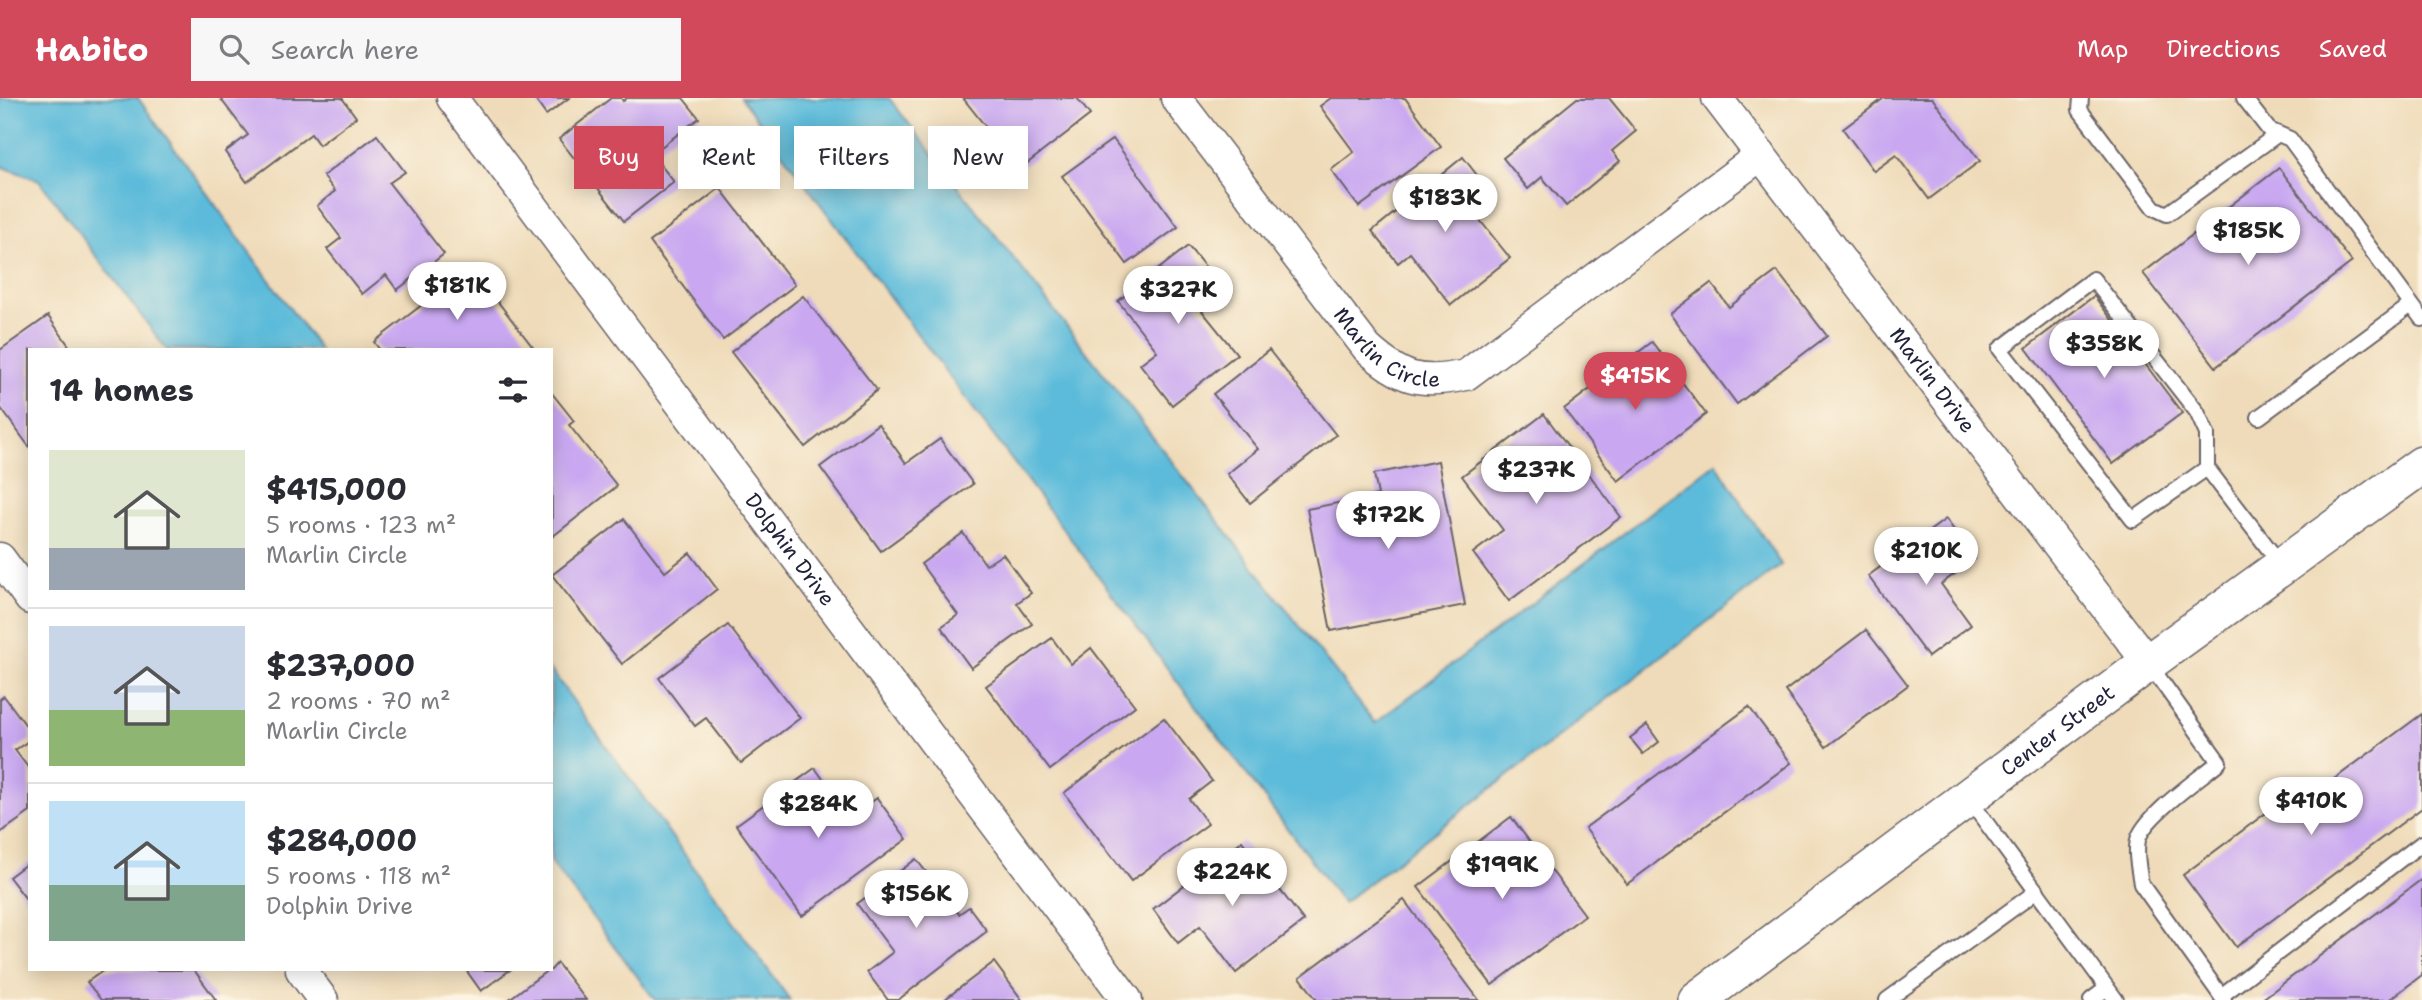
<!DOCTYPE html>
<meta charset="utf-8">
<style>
:root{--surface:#fff;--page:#f7f7f7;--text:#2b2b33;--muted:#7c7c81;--line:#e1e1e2;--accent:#d1495b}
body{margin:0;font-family:"Shantell Sans",sans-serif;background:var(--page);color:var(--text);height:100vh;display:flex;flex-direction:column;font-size:26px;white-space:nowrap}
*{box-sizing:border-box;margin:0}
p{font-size:23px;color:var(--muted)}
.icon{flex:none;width:38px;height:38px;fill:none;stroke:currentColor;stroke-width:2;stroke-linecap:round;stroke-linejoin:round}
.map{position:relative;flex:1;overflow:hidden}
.sheet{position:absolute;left:28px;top:250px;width:525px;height:623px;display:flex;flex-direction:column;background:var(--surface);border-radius:0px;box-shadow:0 4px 18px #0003}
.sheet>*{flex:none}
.hud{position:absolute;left:574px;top:28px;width:665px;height:63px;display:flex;gap:14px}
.price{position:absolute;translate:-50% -60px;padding:0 16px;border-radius:24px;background:#fff;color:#222;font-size:23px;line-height:46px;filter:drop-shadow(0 2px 4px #0008)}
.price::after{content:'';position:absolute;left:50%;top:42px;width:21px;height:16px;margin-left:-10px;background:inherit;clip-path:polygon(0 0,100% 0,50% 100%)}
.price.selected{background:var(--accent);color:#fff}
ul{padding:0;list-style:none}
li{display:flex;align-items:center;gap:21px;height:175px;padding:0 21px}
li+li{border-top:2px solid var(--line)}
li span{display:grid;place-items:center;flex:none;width:196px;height:140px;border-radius:0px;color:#555}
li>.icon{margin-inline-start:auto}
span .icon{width:84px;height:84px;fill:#fffc;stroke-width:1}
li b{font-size:30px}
h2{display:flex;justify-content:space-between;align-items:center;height:84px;padding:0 21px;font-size:30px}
.chip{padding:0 24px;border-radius:0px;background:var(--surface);box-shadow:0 4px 18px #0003;font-size:24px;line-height:63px}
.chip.selected{background:var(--accent);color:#fff}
header{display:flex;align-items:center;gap:42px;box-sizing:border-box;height:98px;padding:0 35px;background:var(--accent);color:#fff}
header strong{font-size:33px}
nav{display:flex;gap:38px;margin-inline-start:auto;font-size:24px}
.search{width:490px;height:63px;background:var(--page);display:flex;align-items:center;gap:18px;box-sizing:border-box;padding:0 24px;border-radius:0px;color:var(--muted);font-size:26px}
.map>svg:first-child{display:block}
.water{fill:#5cbbda;stroke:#3f6e8a;stroke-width:2}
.building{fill:#c9a8f1}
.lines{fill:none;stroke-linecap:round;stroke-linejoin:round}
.service-casing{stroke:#6a6367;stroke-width:18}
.minor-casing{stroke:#6a6367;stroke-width:33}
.tertiary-casing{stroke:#6a6367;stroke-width:40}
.service{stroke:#fff;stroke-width:14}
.minor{stroke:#fff;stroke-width:30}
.tertiary{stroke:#fff;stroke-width:37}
.labels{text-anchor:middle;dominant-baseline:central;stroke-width:7;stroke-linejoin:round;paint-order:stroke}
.street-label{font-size:21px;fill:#22223b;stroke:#fcf5e5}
</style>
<header>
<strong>Habito</strong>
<div class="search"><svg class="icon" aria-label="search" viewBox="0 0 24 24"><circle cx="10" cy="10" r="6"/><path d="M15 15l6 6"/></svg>Search here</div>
<nav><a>Map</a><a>Directions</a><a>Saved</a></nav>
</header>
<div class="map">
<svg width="2422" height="902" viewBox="0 0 2422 902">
<rect width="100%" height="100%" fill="#fcf5e5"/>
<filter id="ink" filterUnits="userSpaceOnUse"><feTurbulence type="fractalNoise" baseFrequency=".0143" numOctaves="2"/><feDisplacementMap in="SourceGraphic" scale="14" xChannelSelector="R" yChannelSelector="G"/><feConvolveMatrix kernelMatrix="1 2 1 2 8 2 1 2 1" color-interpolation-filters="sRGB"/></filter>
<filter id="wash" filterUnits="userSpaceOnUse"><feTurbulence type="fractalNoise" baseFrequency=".00686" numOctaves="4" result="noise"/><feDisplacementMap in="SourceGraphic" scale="28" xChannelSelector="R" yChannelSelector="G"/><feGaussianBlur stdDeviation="1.57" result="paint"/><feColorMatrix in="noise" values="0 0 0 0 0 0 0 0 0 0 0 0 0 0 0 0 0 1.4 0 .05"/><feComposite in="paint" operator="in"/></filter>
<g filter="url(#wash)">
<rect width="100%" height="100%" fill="#efdbb9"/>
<g class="water">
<path d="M0,0h138l182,252h-153l-128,-170 -39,-14z"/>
<path d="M741,0h148l486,625 341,-260 65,102 -438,338z"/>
<path d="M551,572l239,330h-135l-104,-138z"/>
</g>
<g id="blocks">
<g class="building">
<path d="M220,0h122l14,19 -37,28 -8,-11 -64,48 -22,-30 23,-17z"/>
<path d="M534,0h35l-23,17z"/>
<path d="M611,0h10l2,3 4,-3h56l16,20 -47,36 22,28 -50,39 -65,-82z"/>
<path d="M963,0h114l13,17 -87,67 -21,-28 15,-13z"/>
<path d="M1331,0h74l36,49 -82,60 -28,-37 23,-18 -34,-46z"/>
<path d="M1577,0h32l27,33 -24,20 8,10 -54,45 -24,-29 -14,12 -25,-31z"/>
<path d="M1884,0h48l48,63 -51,38 -33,-44 -22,16 -31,-42z"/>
<path d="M377,37l28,37 -16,11 55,71 -47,36 -11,-15 -24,19 -35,-45 14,-11 -24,-32 18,-15 -12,-15z"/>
<path d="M1113,41l65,88 -51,37 -65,-88z"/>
<path d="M1463,59l20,26 -20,16 47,59 -59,47 -41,-52 -12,10 -26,-32z"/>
<path d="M2279,70l73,94 -136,105 -73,-94z"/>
<path d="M720,90l75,97 -72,55 -73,-98z"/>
<path d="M1188,148l30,36 -24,19 43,53 -65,51 -32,-41 17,-13 -39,-50z"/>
<path d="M471,169l64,83h-155l-6,-8z"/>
<path d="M1777,173l50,65 -90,68 -67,-90 41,-31 18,24z"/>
<path d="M803,198l74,94 -72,57 -74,-95z"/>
<path d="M2094,198l88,117 -69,51 -87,-116z"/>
<path d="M48,218l24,34h-42v98l-30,-41v-57z"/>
<path d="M1652,244l54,72 -88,67 -54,-72z"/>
<path d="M1269,252l67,85 -86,68 -23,-29 31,-25 -45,-55z"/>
<path d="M551,294l23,29 -5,4 48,61 -65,51z"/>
<path d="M1544,316l77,103 -112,84 -36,-48 30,-23 -41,-54z"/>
<path d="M878,326l28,39 34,-24 33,45 -92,67 -61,-84z"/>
<path d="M1438,363l27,144 -134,26 -24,-122 71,-14 -4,-21z"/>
<path d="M624,421l41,53 25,-19 27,36 -95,75 -70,-89z"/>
<path d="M1946,421l29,40 -34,25 30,41 -43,32 -60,-81z"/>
<path d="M963,435l23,32 17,-11 28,39 -14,10 15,21 -61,44 -30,-41 17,-12 -37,-51z"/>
<path d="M728,527l72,93 -59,45 -35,-45 -11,8 -36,-48z"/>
<path d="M1866,532l42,55 -82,62 -41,-56z"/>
<path d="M1052,540l19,26 20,-16 44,58 -85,64 -64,-84z"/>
<path d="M4,598l26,35v9l-15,10 15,20v42l-30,21v-134z"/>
<path d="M1749,609l42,56 -164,121 -42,-56z"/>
<path d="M2422,616v94l-186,139 -53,-72 119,-89 8,11z"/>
<path d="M1164,620l48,63 -23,18 19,25 -77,57 -67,-88z"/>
<path d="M1647,627l12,17 -16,12 -13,-16z"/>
<path d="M815,670l36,49 26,-19 30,41 -105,77 -66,-91z"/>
<path d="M1511,719l74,98 -93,70 -74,-98z"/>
<path d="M1242,743l62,80 -68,52 -36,-47 -22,17 -25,-34z"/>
<path d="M916,761l43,55 10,-7 18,24 -89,69h-10l-21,-28 26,-20 -36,-48z"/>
<path d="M30,763v43l-21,-27z"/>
<path d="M2422,781v96l-33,25h-128z"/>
<path d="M1404,802l75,100h-162l-17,-23z"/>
<path d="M994,864l28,38h-78z"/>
<path d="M557,865l29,37h-78l40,-30h3z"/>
<path d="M104,872h90l22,30h-115l-14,-18z"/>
<path d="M466,872h44l-29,21z"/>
</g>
</g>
</g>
<g filter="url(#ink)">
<use href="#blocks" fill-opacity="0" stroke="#6a6367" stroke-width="2"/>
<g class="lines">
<g class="service-casing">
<g id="service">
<path d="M2081,0l-1,12 74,98 13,6 111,-80"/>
<path d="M2244,0l25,32 21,9 132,180"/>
<path d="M2259,319l152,-112"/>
<path d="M2207,370v-34l-10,-22 -104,-133 -93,70 133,171 74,-52 74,97"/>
<path d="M2149,566l70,98c-19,16 -76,55 -81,78 -3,14 1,30 3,44l83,116"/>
<path d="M1968,700l148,202"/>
<path d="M2221,898l201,-153"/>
<path d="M1887,902l150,-109"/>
<path d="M2091,902l16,-12"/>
</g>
</g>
<g class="minor-casing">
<g id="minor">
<path id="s1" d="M452,0l675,902"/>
<path id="s2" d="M1176,0l191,250c34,31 53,37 99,27l295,-220"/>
<path id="s3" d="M1717,0l431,565"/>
<path d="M0,460l30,41"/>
<path d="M301,872l22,30"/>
</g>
</g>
<g class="tertiary-casing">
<g id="tertiary">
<path id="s4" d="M1697,902l451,-337 274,-198"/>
</g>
</g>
<use href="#service" class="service"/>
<use href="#minor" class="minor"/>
<use href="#tertiary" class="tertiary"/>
</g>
</g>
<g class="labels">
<g class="street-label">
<text stroke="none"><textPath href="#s2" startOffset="332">Marlin Circle</textPath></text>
<text stroke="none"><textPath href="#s3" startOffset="355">Marlin Drive</textPath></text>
<text stroke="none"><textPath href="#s1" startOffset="564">Dolphin Drive</textPath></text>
<text stroke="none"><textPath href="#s4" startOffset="450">Center Street</textPath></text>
</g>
</g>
</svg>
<b class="price" style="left:1445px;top:136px">$183K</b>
<b class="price" style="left:2248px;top:169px">$185K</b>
<b class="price" style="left:457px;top:224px">$181K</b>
<b class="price" style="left:1178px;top:228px">$327K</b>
<b class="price" style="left:2104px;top:282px">$358K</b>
<b class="price selected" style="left:1635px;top:314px">$415K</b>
<b class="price" style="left:1536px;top:408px">$237K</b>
<b class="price" style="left:1388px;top:453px">$172K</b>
<b class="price" style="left:1926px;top:489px">$210K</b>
<b class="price" style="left:2311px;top:739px">$410K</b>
<b class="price" style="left:818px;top:742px">$284K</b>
<b class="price" style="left:1502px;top:803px">$199K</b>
<b class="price" style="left:1232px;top:810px">$224K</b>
<b class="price" style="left:916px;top:832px">$156K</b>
<div class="hud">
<a class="chip selected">Buy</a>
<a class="chip">Rent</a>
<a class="chip">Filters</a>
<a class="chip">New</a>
</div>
<section class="sheet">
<h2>14 homes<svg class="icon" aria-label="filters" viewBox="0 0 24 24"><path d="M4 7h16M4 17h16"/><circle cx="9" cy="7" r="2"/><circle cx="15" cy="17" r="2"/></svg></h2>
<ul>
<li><span style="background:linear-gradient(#dfe7d0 70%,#9aa5b1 0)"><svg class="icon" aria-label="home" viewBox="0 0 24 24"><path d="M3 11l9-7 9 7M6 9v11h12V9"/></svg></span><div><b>$415,000</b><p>5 rooms · 123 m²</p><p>Marlin Circle</p></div></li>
<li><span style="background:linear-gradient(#c9d6e8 60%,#8fb573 0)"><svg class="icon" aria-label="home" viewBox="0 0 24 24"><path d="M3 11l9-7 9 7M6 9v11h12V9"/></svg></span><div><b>$237,000</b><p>2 rooms · 70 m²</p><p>Marlin Circle</p></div></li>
<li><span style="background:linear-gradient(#bfe0f5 60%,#7fa58c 0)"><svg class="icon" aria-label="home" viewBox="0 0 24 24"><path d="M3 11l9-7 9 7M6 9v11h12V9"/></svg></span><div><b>$284,000</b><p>5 rooms · 118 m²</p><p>Dolphin Drive</p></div></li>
</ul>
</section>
</div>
